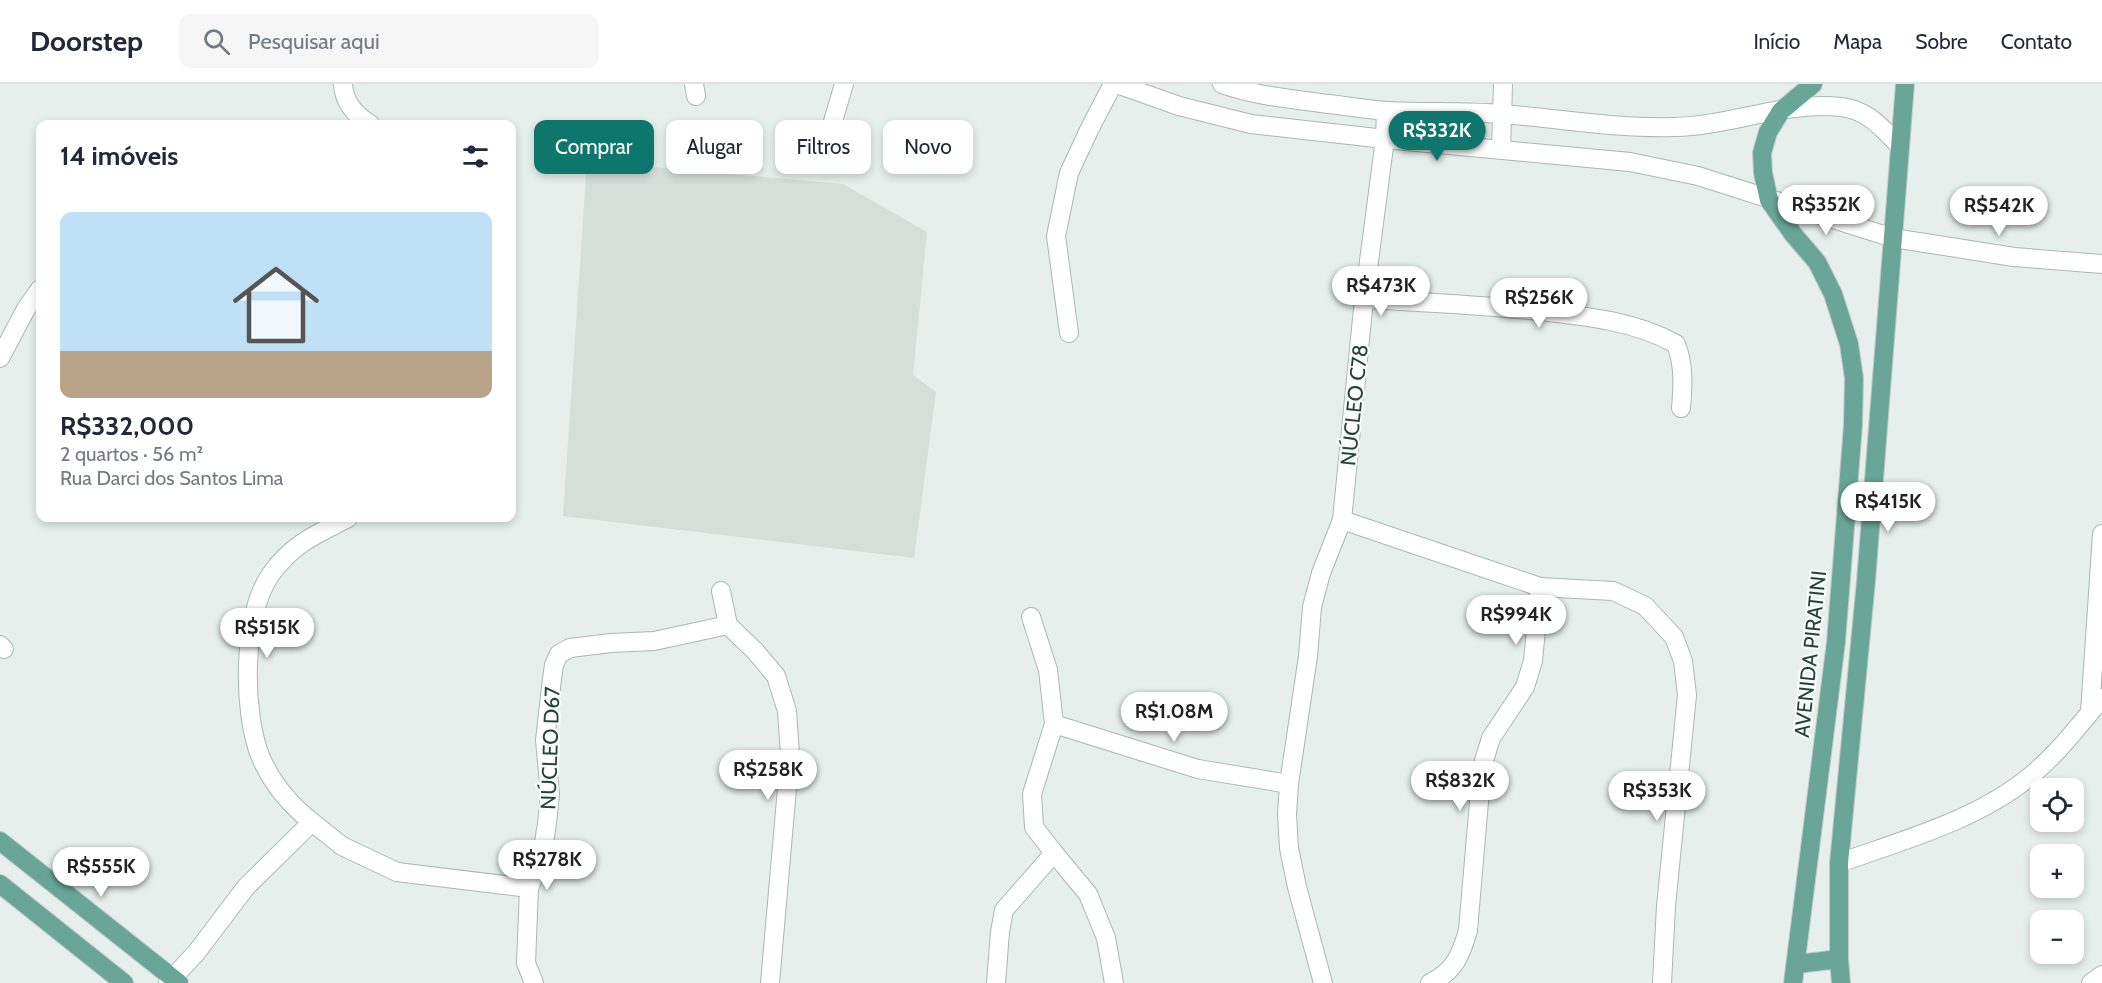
<!DOCTYPE html>
<html lang="pt">
<meta charset="utf-8">
<style>
:root{--surface:#fff;--page:#f6f6f7;--text:#1f2937;--muted:#747a83;--line:#e0e1e3;--accent:#0f766e}
body{margin:0;font-family:Cabin,sans-serif;background:var(--page);color:var(--text);height:100vh;display:flex;flex-direction:column;font-size:22px;white-space:nowrap}
*{box-sizing:border-box;margin:0}
p{font-size:20px;color:var(--muted)}
.icon{flex:none;width:33px;height:33px;fill:none;stroke:currentColor;stroke-width:2;stroke-linecap:round;stroke-linejoin:round}
.map{position:relative;flex:1;overflow:hidden}
.panel{position:absolute;left:36px;top:36px;width:480px;height:402px;display:flex;flex-direction:column;background:var(--surface);border-radius:12px;box-shadow:0 3px 9px #0003}
.panel>*{flex:none}
.banner{position:absolute;left:534px;top:36px;width:570px;height:54px;display:flex;gap:12px}
.fabs{position:absolute;left:2030px;top:694px;display:grid;gap:12px}
.fabs a{display:grid;place-items:center;width:54px;height:54px;border-radius:12px;background:var(--surface);box-shadow:0 3px 9px #0003;font-size:30px}
.price{position:absolute;translate:-50% -51px;padding:0 14px;border-radius:21px;background:#fff;color:#222;font-size:20px;line-height:39px;filter:drop-shadow(0 2px 3px #0008)}
.price::after{content:'';position:absolute;left:50%;top:36px;width:18px;height:14px;margin-left:-9px;background:inherit;clip-path:polygon(0 0,100% 0,50% 100%)}
.price.on{background:var(--accent);color:#fff}
ul{padding:0;list-style:none}
li{display:grid;align-content:center;gap:12px;height:318px;padding:0 24px}
li+li{border-top:2px solid var(--line)}
li span{display:grid;place-items:center;height:186px;border-radius:12px;color:#555}
li>.icon{margin-inline-start:auto}
span .icon{width:108px;height:108px;fill:#fffc;stroke-width:1}
li b{font-size:26px}
h2{display:flex;justify-content:space-between;align-items:center;height:72px;padding:0 24px;font-size:26px}
.pill{padding:0 21px;border-radius:12px;background:var(--surface);box-shadow:0 3px 9px #0003;font-size:21px;line-height:54px}
.pill.on{background:var(--accent);color:#fff}
header{display:flex;align-items:center;gap:36px;box-sizing:border-box;height:84px;padding:0 30px;background:var(--surface);border-bottom:2px solid var(--line)}
header strong{font-size:28px}
nav{display:flex;gap:33px;margin-inline-start:auto;font-size:21px}
.search{width:420px;height:54px;background:var(--page);display:flex;align-items:center;gap:15px;box-sizing:border-box;padding:0 21px;border-radius:12px;color:var(--muted);font-size:22px}
.map>svg:first-child{display:block}
.built{fill:#d4dfda}
.lines{fill:none;stroke-linecap:round;stroke-linejoin:round}
.minor-casing{stroke:#a8b8b2;stroke-width:20}
.major-casing{stroke:#c2cac8;stroke-width:20}
.minor{stroke:#fff;stroke-width:18}
.major{stroke:#69a697;stroke-width:18}
.labels{text-anchor:middle;dominant-baseline:central;stroke-width:4.5;stroke-linejoin:round;paint-order:stroke}
.street-label{font-size:21px;fill:#24423a;stroke:#f7fbf9}
</style>
<header>
<strong>Doorstep</strong>
<div class="search"><svg class="icon" aria-label="search" viewBox="0 0 24 24"><circle cx="10" cy="10" r="6"/><path d="M15 15l6 6"/></svg>Pesquisar aqui</div>
<nav><a>Início</a><a>Mapa</a><a>Sobre</a><a>Contato</a></nav>
</header>
<div class="map">
<svg width="2102" height="899" viewBox="0 0 2102 899">
<rect width="100%" height="100%" fill="#e6efeb"/>
<path class="built" d="M587,77l256,23 84,48 -14,143 23,17 -22,166 -351,-42z"/>
<g class="lines">
<g class="minor-casing">
<g id="minor">
<path d="M343,0c1,19 12,31 27,40"/>
<path d="M694,0l2,12"/>
<path d="M1117,0l62,22 72,18 134,15 245,23 68,14 195,62 121,19 88,7"/>
<path d="M1222,0c34,12 70,15 107,20 19,2 39,6 59,7 37,2 76,0 113,3 58,4 115,15 173,13 55,-1 112,-26 167,-20 27,3 41,21 59,39"/>
<path d="M829,51l15,-51"/>
<path d="M1501,66l2,-66"/>
<path d="M1364,215c59,3 117,6 175,12 46,5 96,10 137,33 8,21 7,41 5,64"/>
<path d="M1069,249l-13,-97 13,-63 21,-45 23,-44"/>
<path d="M0,274l26,-49 14,-20"/>
<path d="M1342,436l198,67 73,4 32,15 29,31 9,24 4,34 -21,211 -4,77"/>
<path d="M1031,533l17,53 6,54 -22,70 2,33 20,26 34,41 18,44 8,45"/>
<path d="M728,541l27,26 21,25 11,35 3,43 -20,229"/>
<path d="M0,561l4,4"/>
<path d="M2090,628l12,-178"/>
<path d="M1054,640l144,45 91,15"/>
<path d="M312,738c-22,-17 -40,-39 -51,-64 -19,-45 -19,-144 10,-184 21,-30 46,-40 77,-56"/>
<path d="M1839,779c65,-23 142,-44 195,-90 26,-22 46,-49 68,-75"/>
<path d="M529,804l-3,75 8,20"/>
<path d="M168,899l28,-30 50,-66 66,-65 30,24 55,26 132,16 13,-32 5,-33 3,-29 -5,-54 7,-61 2,-14 5,-11 11,-6 41,-5 43,-2 74,-16 -7,-34"/>
<path d="M996,899l4,-51 4,-22 50,-57"/>
<path d="M1323,899l-26,-96 -8,-39 -2,-34 2,-30 19,-128 4,-49 9,-34 21,-53 22,-221 21,-160 1,-28"/>
<path d="M1430,899c25,-12 31,-28 38,-53l14,-163 9,-29 34,-51 8,-26 7,-74"/>
<path d="M2091,899l11,-8"/>
</g>
</g>
<g class="major-casing">
<g id="major">
<path d="M0,757l179,142"/>
<path d="M0,800l124,99"/>
<path d="M1797,880l42,-5"/>
<path d="M1793,899l43,-341 17,-217 1,-47 -5,-34 -16,-50 -16,-32 -24,-28 -24,-34 -6,-27 -1,-20 6,-21 13,-21 32,-27"/>
<path d="M1841,899l-2,-24v-96l27,-282 39,-497"/>
</g>
</g>
<use href="#minor" class="minor"/>
<use href="#major" class="major"/>
</g>
<g class="labels">
<g class="street-label">
<text transform="translate(1354 321) rotate(-84)">NÚCLEO C78</text>
<text transform="translate(1810 570) rotate(-84)">AVENIDA PIRATINI</text>
<text transform="translate(550 664) rotate(-88)">NÚCLEO D67</text>
</g>
</g>
</svg>
<div class="fabs">
<a><svg class="icon" aria-label="locate" viewBox="0 0 24 24"><circle cx="12" cy="12" r="6"/><path d="M12 2v4M12 18v4M2 12h4M18 12h4"/></svg></a>
<a>+</a>
<a>−</a>
</div>
<b class="price on" style="left:1437px;top:78px">R$332K</b>
<b class="price" style="left:1826px;top:152px">R$352K</b>
<b class="price" style="left:1999px;top:153px">R$542K</b>
<b class="price" style="left:1381px;top:233px">R$473K</b>
<b class="price" style="left:1539px;top:245px">R$256K</b>
<b class="price" style="left:1888px;top:449px">R$415K</b>
<b class="price" style="left:1516px;top:562px">R$994K</b>
<b class="price" style="left:267px;top:575px">R$515K</b>
<b class="price" style="left:1174px;top:659px">R$1.08M</b>
<b class="price" style="left:768px;top:717px">R$258K</b>
<b class="price" style="left:1460px;top:728px">R$832K</b>
<b class="price" style="left:1657px;top:738px">R$353K</b>
<b class="price" style="left:547px;top:807px">R$278K</b>
<b class="price" style="left:101px;top:814px">R$555K</b>
<div class="banner">
<a class="pill on">Comprar</a>
<a class="pill">Alugar</a>
<a class="pill">Filtros</a>
<a class="pill">Novo</a>
</div>
<section class="panel">
<h2>14 imóveis<svg class="icon" aria-label="filters" viewBox="0 0 24 24"><path d="M4 7h16M4 17h16"/><circle cx="9" cy="7" r="2"/><circle cx="15" cy="17" r="2"/></svg></h2>
<ul>
<li><span style="background:linear-gradient(#bfe0f5 75%,#b9a48a 0)"><svg class="icon" aria-label="home" viewBox="0 0 24 24"><path d="M3 11l9-7 9 7M6 9v11h12V9"/></svg></span><div><b>R$332,000</b><p>2 quartos · 56 m²</p><p>Rua Darci dos Santos Lima</p></div></li>
</ul>
</section>
</div>
